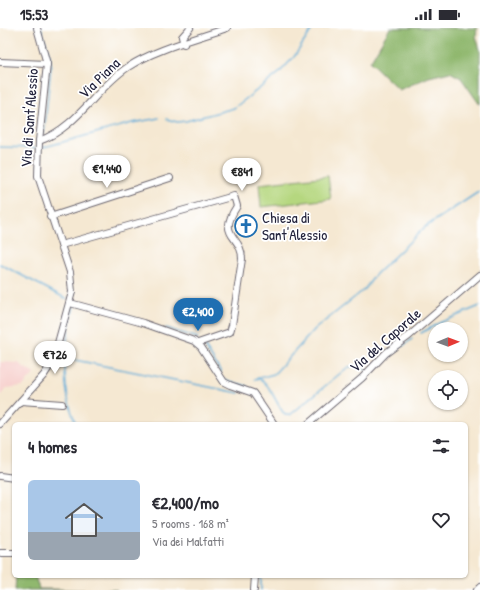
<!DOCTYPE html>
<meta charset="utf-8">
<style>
:root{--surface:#fff;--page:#f7f7f7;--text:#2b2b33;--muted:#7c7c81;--accent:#1f6fb2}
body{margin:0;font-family:"Patrick Hand",sans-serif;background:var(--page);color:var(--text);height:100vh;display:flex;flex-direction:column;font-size:15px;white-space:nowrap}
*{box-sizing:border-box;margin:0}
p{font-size:13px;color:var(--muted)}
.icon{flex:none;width:22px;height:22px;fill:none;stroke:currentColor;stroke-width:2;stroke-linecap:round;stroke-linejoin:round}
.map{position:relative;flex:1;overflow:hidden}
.side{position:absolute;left:12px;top:394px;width:456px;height:156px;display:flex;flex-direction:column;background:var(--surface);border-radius:6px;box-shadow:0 1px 3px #0004}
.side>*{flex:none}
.needle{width:26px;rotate:89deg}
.tools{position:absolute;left:428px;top:294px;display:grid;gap:8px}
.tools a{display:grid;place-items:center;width:40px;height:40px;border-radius:50%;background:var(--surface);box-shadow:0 1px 3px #0004;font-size:20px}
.price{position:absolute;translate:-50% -34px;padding:0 9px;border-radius:14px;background:#fff;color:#222;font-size:13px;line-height:26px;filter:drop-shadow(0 1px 2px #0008)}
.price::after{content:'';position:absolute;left:50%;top:24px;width:12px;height:9px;margin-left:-6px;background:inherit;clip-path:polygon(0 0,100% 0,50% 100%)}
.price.selected{background:var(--accent);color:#fff}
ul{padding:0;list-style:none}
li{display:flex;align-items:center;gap:12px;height:100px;padding:0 16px}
li span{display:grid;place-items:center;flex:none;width:112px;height:80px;border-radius:6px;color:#555}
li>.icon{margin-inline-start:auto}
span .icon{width:48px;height:48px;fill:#fffc;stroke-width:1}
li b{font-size:17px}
h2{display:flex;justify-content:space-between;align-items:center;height:48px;padding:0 16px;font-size:17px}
.status{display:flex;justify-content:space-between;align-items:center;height:28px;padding:0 20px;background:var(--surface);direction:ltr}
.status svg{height:11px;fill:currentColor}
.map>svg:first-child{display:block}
.built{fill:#f7d0cd}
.green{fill:#b5d77f;stroke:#6c7c5d}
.forest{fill:#90b86e;stroke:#596d54}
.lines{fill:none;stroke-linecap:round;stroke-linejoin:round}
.stream{stroke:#5caad6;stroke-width:1.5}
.minor-casing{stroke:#6c6770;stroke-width:8}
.minor{stroke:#fff;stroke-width:6}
.labels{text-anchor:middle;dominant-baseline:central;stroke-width:3.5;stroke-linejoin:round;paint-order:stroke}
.street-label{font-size:15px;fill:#22223b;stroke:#fff}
.poi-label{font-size:15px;fill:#22223b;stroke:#fff;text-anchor:start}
</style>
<div class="status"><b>15:53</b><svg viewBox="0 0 49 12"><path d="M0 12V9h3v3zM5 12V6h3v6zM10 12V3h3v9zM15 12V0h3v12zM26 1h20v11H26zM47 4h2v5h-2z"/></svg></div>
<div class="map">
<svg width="480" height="562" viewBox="0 0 480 562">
<rect width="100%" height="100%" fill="#fff"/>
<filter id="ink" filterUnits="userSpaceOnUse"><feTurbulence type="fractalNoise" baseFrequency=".025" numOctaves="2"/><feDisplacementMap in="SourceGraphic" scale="8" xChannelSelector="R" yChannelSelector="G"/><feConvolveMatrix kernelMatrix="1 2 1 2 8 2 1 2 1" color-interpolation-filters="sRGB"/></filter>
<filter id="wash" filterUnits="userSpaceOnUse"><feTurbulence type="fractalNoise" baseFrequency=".012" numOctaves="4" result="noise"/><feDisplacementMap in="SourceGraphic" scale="16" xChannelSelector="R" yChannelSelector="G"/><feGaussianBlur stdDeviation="0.9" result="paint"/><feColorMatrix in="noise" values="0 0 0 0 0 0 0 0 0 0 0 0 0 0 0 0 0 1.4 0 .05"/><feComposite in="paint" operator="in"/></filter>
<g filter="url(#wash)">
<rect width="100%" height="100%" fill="#f5e8d2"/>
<path class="built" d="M0,334l18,1 16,11 -11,12 -16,2 -7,8z"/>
<path class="green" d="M328,148l3,23 -70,8 -2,-23z"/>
<g class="forest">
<path d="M390,0h87l-1,8 4,14v55l-19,-27 -11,-6 -21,5 -30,13 -29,-28z"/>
<path d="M16,548h19l4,13 78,1h-102z"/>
</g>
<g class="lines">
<g class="stream">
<path d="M41,0l9,29 1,9 -7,68"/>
<path d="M167,91l10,3 9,-1 48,-13 44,-34 16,-17 19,-29"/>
<path d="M0,119l35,1"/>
<path d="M41,120l91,-25 27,-5"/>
<path d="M0,236l67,35"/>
<path d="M74,278c-11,39 -14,80 2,118"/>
<path d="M166,300l32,10"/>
<path d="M421,305l18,-10 41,-17"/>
<path d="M204,317l17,27"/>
<path d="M65,330l174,35"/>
<path d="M386,331l26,-20"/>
<path d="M372,343l9,-7"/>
<path d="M255,351l19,-5 41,-45 50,-40 10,-14 50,-48 55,-36"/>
<path d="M259,351c10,2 18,27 26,36h5l58,-48 10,-1 8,4"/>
<path d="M226,352l21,6"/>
<path d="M261,562v-14"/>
</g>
</g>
</g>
<g filter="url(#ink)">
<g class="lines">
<g class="minor-casing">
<g id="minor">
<path d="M184,16l-2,-7 8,-9"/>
<path d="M0,34l47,2"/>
<path d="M39,113c39,-14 56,-52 89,-74 27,-18 68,-28 99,-39"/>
<path d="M50,189l120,-39"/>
<path d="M61,217l173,-49 3,10c-21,32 5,28 5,53l-10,66 -2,7 -32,11"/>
<path d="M70,275l73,20 51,18 7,6 23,35 6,3 23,8 21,31"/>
<path d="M21,373l41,3"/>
<path d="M0,396l44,-49 9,-14 19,-69 -2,-20 -32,-96 1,-35 8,-77 -10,-36"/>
<path d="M308,396l54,-46 24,-25 23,-17 71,-61"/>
<path d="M0,448l14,2"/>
<path d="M0,525h14"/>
<path d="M254,562l1,-14"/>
<path d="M477,562l3,-3"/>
</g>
</g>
<use href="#minor" class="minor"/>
</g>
</g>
<defs>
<g id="church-ring" transform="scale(1.15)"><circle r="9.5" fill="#fff" stroke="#1f6fb2" stroke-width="1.5"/><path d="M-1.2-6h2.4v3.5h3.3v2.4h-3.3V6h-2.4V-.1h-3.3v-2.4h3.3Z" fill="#1f6fb2"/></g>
</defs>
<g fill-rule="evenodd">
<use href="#church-ring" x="246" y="198"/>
</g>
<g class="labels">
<g class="street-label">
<text transform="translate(99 50) rotate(-44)">Via Piana</text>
<text transform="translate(29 90) rotate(-86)">Via di Sant'Alessio</text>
<text transform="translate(385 312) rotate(-41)">Via del Caporale</text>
</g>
<g class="poi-label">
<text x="262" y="189">Chiesa di<tspan x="262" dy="17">Sant'Alessio</tspan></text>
</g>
</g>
</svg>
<div class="tools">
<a><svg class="needle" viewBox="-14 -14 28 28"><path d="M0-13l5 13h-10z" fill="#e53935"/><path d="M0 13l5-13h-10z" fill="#7c7c81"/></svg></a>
<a><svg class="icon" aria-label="locate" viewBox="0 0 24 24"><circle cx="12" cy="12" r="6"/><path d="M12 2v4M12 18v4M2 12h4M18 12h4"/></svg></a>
</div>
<b class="price" style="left:107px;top:161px">€1,440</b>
<b class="price" style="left:242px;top:164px">€841</b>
<b class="price selected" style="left:198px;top:304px">€2,400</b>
<b class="price" style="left:55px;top:347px">€726</b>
<section class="side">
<h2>4 homes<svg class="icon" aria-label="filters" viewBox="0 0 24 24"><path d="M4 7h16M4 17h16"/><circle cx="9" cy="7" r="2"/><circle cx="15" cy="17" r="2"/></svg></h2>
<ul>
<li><span style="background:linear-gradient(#a9c7e8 65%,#9aa5b1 0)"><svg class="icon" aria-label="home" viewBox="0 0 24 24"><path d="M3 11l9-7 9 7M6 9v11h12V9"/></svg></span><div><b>€2,400/mo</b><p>5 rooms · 168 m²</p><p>Via dei Malfatti</p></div><svg class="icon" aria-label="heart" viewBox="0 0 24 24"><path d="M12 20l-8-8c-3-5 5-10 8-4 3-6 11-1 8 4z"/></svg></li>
</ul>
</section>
</div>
